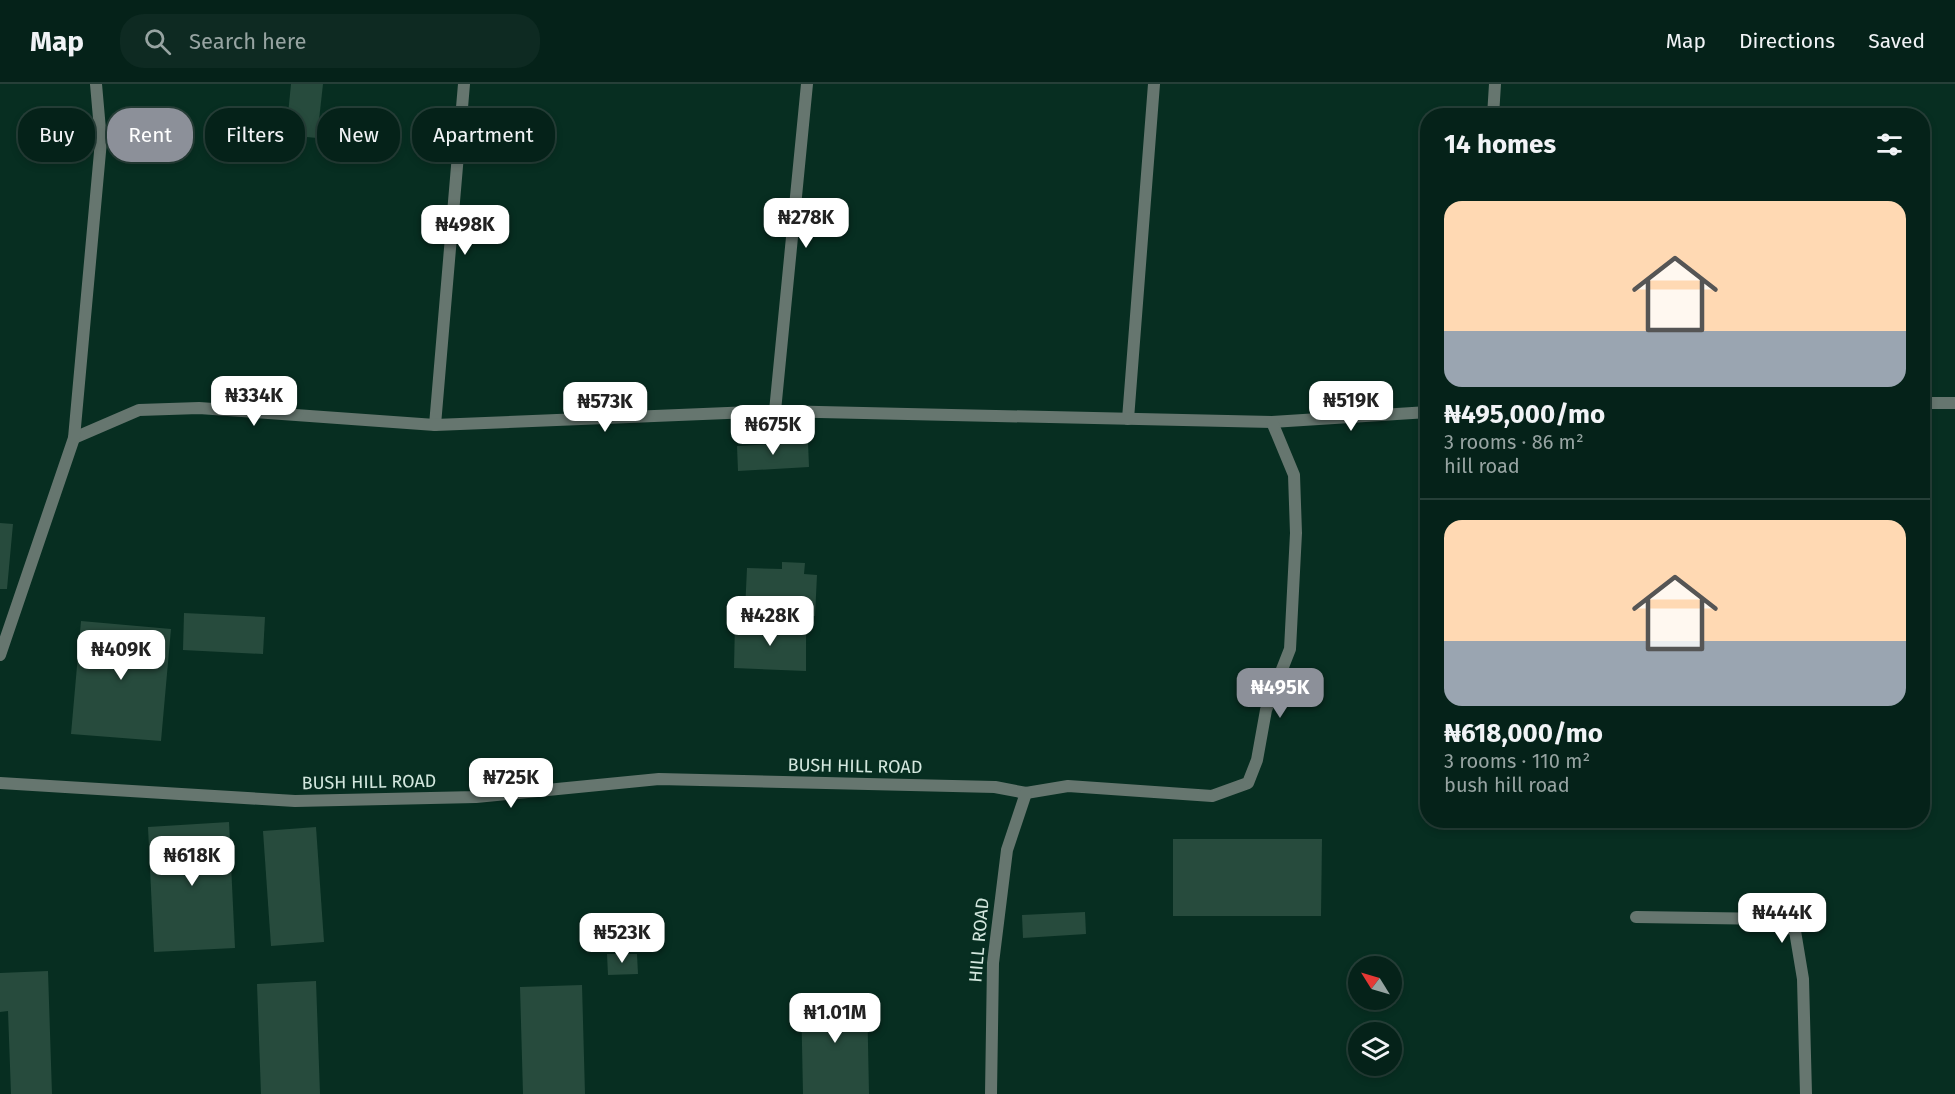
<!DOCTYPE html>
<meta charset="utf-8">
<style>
:root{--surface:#052219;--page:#0e2a22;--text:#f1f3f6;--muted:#97a4a2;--line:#263f38;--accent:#8c9099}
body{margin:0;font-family:"Fira Sans",sans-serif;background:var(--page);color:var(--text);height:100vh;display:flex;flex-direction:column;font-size:22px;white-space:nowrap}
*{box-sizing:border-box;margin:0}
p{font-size:20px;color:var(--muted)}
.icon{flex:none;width:33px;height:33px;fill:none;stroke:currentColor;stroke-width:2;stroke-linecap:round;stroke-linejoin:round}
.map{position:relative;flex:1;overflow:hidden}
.panel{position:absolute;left:1420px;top:24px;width:510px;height:720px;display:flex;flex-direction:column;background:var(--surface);border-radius:24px;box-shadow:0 3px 9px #0003,0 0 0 2px var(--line)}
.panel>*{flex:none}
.banner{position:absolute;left:18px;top:24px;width:570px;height:54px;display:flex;gap:12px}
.needle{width:39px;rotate:307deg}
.fabs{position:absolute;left:1348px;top:872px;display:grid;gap:12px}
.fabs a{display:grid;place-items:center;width:54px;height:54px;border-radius:50%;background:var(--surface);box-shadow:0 3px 9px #0003,0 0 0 2px var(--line);font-size:30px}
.price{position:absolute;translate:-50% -51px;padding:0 14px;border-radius:12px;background:#fff;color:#222;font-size:20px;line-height:39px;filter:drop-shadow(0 2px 3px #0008)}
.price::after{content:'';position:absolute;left:50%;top:36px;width:18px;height:14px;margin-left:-9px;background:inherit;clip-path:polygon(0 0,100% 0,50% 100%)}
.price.selected{background:var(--accent);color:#fff}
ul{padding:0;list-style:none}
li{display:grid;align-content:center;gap:12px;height:318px;padding:0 24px}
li+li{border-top:2px solid var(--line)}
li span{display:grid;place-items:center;height:186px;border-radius:18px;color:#555}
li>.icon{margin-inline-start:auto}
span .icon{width:108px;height:108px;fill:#fffc;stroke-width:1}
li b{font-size:26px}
h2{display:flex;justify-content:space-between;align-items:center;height:72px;padding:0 24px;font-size:26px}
.pill{padding:0 21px;border-radius:24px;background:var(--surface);box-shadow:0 3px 9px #0003,0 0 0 2px var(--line);font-size:21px;line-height:54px}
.pill.selected{background:var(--accent);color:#fff}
header{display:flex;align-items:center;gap:36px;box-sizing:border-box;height:84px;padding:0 30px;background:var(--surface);border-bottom:2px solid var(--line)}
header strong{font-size:28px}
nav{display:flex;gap:33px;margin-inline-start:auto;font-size:21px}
.search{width:420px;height:54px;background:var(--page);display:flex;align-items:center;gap:15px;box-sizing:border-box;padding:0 21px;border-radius:24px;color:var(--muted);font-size:22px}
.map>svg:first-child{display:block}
.building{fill:#274b3d}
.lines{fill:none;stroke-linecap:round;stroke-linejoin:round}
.street{stroke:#66766f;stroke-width:12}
.labels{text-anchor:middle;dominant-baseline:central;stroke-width:4.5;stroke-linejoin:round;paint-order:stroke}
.street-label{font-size:18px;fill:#d3e7de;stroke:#072e21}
</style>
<header>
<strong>Map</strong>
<div class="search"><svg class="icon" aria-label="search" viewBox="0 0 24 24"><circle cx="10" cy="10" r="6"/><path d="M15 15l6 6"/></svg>Search here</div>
<nav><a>Map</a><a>Directions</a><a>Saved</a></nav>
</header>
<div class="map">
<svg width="1955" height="1010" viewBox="0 0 1955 1010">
<rect width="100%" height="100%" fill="#072e21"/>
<g class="building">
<path d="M291,0h32l-6,54 -31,-3z"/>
<path d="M808,358l1,25 -71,4 -1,-25z"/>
<path d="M0,439l13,1 -6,65h-7z"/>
<path d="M782,478l23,1 -1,11 13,1 -2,41 -33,-1v-4h-37l2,-43 35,1z"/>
<path d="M184,529l81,4 -2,37 -80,-4z"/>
<path d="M81,537l90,8 -10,112 -90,-7z"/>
<path d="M735,538l71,3v46l-72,-3z"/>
<path d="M229,738l6,126 -81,4 -6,-125z"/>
<path d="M316,743l8,115 -53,4 -8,-115z"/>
<path d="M1173,755h149l-1,77h-148z"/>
<path d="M1085,828l1,22 -63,4 -1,-23z"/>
<path d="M607,870h30l1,20 -30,1z"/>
<path d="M48,887l4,123h-41l-3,-83 -8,1v-39z"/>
<path d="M316,897l4,113h-59l-4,-110z"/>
<path d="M582,901l3,109h-62l-3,-107z"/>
<path d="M867,910l2,100h-66l-2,-98z"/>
</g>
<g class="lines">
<g class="street">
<path d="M1493,32l2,-32"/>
<path d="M1923,319h32"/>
<path d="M775,327l32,-327"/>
<path d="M1128,335l26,-335"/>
<path d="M435,341l29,-341"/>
<path d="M74,354l65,-28 60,-2 236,17 340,-14 497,11 156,-10"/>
<path d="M0,571l74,-217 27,-297 -5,-57"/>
<path d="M0,699l295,18 181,-4 183,-18 336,8 31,6 42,-7 144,10 36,-13 9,-23 9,-50 24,-61 6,-116 -2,-58 -22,-53"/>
<path d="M1636,833l139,2 20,12 8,48 3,115"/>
<path d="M991,1010l2,-131 14,-113 19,-57"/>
</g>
</g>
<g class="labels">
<g class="street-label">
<text transform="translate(855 682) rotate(1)">BUSH HILL ROAD</text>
<text transform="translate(369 698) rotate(-1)">BUSH HILL ROAD</text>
<text transform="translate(979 856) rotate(-85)">HILL ROAD</text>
</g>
</g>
</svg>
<div class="fabs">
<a><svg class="needle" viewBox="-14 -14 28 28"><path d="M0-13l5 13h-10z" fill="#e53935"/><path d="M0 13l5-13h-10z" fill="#97a4a2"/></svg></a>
<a><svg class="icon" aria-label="layers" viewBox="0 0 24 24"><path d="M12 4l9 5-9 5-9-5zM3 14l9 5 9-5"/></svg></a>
</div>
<b class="price" style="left:806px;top:165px">₦278K</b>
<b class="price" style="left:465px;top:172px">₦498K</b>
<b class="price" style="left:254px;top:343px">₦334K</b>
<b class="price" style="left:1351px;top:348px">₦519K</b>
<b class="price" style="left:605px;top:349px">₦573K</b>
<b class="price" style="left:773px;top:372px">₦675K</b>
<b class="price" style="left:770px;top:563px">₦428K</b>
<b class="price" style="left:121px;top:597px">₦409K</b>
<b class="price selected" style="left:1280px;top:635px">₦495K</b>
<b class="price" style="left:511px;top:725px">₦725K</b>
<b class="price" style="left:192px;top:803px">₦618K</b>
<b class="price" style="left:1782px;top:860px">₦444K</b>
<b class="price" style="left:622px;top:880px">₦523K</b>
<b class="price" style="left:835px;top:960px">₦1.01M</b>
<div class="banner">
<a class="pill">Buy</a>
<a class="pill selected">Rent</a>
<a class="pill">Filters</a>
<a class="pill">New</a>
<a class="pill">Apartment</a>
</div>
<section class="panel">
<h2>14 homes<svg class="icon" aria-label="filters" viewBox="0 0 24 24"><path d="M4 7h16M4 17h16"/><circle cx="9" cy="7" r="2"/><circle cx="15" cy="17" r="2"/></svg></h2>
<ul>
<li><span style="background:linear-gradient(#ffd9b3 70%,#9aa5b1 0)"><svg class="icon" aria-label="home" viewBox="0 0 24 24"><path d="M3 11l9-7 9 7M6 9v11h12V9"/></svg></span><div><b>₦495,000/mo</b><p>3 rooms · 86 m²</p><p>hill road</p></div></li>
<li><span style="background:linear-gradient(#ffd9b3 65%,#9aa5b1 0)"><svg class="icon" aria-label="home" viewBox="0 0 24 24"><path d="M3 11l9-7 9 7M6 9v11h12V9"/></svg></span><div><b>₦618,000/mo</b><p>3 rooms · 110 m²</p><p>bush hill road</p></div></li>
</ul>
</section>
</div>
